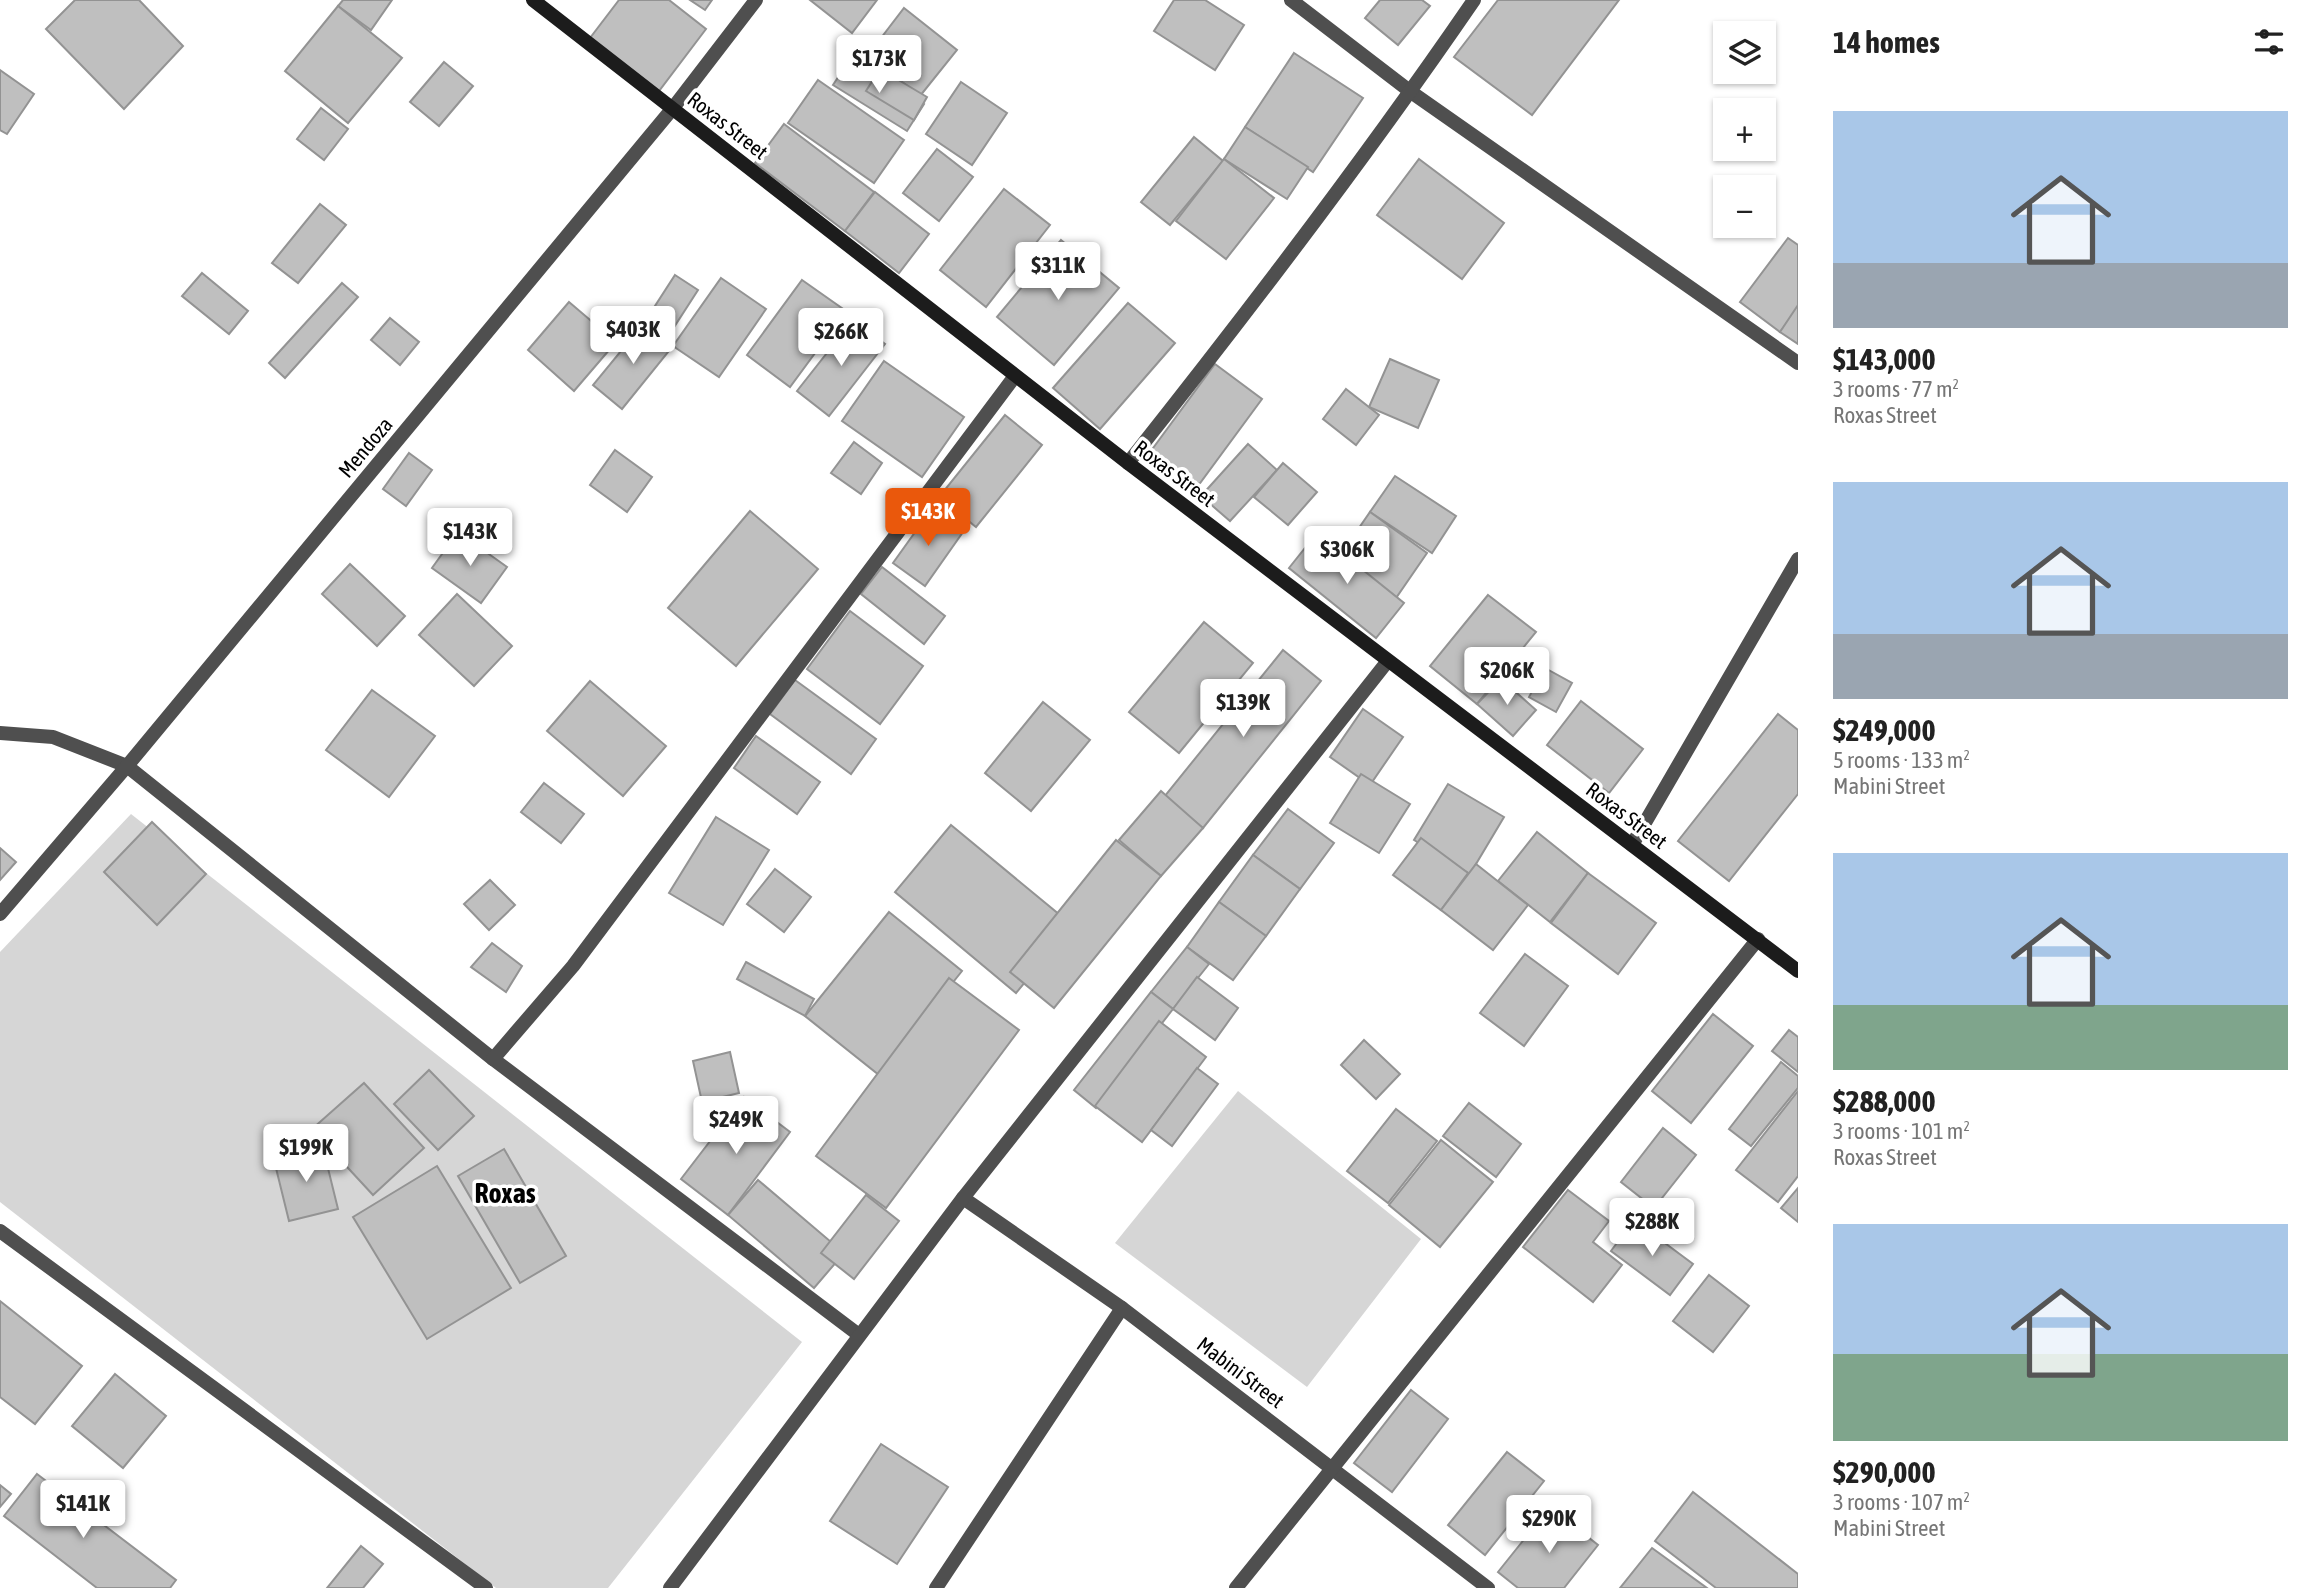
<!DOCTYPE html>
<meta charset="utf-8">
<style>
:root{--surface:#fff;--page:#f2f2f2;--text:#222;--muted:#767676;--accent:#ea580c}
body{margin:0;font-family:"Asap Condensed",sans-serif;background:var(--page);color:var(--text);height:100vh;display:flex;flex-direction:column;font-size:26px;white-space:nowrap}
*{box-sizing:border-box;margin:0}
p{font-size:23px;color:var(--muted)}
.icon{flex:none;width:38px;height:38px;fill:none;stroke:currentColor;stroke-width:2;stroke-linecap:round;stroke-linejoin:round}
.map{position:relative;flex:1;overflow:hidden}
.drawer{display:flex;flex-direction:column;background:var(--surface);width:525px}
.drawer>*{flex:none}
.tools{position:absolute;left:1713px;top:21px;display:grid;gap:14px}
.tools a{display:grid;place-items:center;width:63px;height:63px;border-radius:0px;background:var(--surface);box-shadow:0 2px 5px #0004;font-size:35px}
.price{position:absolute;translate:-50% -60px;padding:0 16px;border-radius:7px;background:#fff;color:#222;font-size:23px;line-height:46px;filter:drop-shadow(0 2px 4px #0008)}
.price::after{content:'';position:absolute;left:50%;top:42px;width:21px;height:16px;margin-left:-10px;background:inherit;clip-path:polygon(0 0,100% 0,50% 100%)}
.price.active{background:var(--accent);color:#fff}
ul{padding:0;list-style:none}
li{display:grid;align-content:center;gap:14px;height:371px;padding:0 35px}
li span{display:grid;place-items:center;height:217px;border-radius:0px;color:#555}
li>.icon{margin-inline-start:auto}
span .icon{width:126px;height:126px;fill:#fffc;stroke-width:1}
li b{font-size:30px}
h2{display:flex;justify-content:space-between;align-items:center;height:84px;padding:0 35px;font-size:30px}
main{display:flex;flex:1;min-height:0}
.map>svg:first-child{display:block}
.green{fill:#d6d6d6}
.building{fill:#bfbfbf;stroke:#939393;stroke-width:2}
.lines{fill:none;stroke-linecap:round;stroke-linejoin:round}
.lane{stroke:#4f4f4f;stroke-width:14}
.street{stroke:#4f4f4f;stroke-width:14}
.secondary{stroke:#1c1c1c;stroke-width:14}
.labels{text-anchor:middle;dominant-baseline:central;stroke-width:7;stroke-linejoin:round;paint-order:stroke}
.street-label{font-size:21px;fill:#000;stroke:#fff}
.district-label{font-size:28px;font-weight:bold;fill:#000;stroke:#fff}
</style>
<main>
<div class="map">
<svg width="1798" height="1588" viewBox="0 0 1798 1588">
<rect width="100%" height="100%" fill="#fff"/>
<g class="green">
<path d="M131,814l671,528 -194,246h-112l-496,-386v-250z"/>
<path d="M1238,1091l183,148 -114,148 -192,-144z"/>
</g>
<g class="building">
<path d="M75,0h64l44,46 -59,63 -78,-80z"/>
<path d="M343,0h49l-21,30 -33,-24z"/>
<path d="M619,0h50l37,29 -47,62 -69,-53z"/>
<path d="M690,0h22l-7,10z"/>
<path d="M810,0h67l-25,33z"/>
<path d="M1174,0h31l39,25 -29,45 -61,-39z"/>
<path d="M1380,0h42l8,6 -32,39 -33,-27z"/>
<path d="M1498,0h121l-87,115 -78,-58z"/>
<path d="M338,6l64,52 -54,65 -63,-52z"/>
<path d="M904,8l53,42 -37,46 -52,-41z"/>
<path d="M1294,53l69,45 -50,74 -68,-45z"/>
<path d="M850,59l74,45 -17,27 -74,-46z"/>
<path d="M444,62l29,24 -34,40 -29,-24z"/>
<path d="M880,69l47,28 -13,23 -48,-29z"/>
<path d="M0,70l34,24 -27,40 -7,-4z"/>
<path d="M818,80l86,60 -30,43 -86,-60z"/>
<path d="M961,82l46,31 -35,52 -46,-31z"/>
<path d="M321,108l27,21 -24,31 -27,-21z"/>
<path d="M784,124l90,68 -29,39 -90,-68z"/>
<path d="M1245,127l63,40 -21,32 -63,-40z"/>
<path d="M1194,137l29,24 -53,64 -29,-23z"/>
<path d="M937,149l36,28 -34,44 -36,-28z"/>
<path d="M1224,159l50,39 -48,61 -50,-38z"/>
<path d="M1419,159l85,64 -42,56 -85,-64z"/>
<path d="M1004,189l46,36 -64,82 -46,-37z"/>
<path d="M875,192l54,42 -30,39 -54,-42z"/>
<path d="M320,204l26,21 -48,58 -26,-20z"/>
<path d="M1788,238l10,7v64l-18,23 -40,-30z"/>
<path d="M1061,240l58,48 -65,77 -57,-48z"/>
<path d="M202,273l46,38 -19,23 -47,-38z"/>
<path d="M675,275l23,15 -31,48 -23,-15z"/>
<path d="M721,278l45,31 -47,68 -46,-31z"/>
<path d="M802,280l44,31 -56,76 -43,-32z"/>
<path d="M342,283l16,14 -73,81 -16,-15z"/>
<path d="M569,302l47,40 -42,49 -46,-41z"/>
<path d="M1128,303l47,40 -75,86 -47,-41z"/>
<path d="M1798,305v39l-18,-12z"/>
<path d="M390,318l29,24 -19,23 -29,-25z"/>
<path d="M853,320l32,24 -56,72 -32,-25z"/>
<path d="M644,323l29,23 -51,63 -29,-24z"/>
<path d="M1390,359l49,21 -21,48 -49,-21z"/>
<path d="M884,361l80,56 -42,60 -80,-56z"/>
<path d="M1215,364l47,35 -70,95 -47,-35z"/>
<path d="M1346,389l33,26 -23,30 -33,-26z"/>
<path d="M1005,415l37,30 -66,82 -37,-30z"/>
<path d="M854,442l28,21 -21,31 -30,-21z"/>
<path d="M1248,444l29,26 -47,51 -29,-25z"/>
<path d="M615,450l37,27 -25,35 -37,-27z"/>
<path d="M409,453l23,17 -26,36 -23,-17z"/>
<path d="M1283,463l34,29 -29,33 -34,-28z"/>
<path d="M1395,476l61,40 -24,37 -62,-41z"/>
<path d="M931,510l32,22 -38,54 -32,-23z"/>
<path d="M750,511l68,58 -82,97 -68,-58z"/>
<path d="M1370,512l57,41 -31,45 -57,-41z"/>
<path d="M458,532l49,35 -26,36 -49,-35z"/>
<path d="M1317,533l87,70 -28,35 -87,-70z"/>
<path d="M350,564l55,52 -28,30 -55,-52z"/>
<path d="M882,567l63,49 -21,28 -63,-50z"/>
<path d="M457,594l55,52 -38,40 -55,-51z"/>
<path d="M1488,595l48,37 -59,72 -47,-38z"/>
<path d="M850,611l73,55 -43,58 -73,-55z"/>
<path d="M1204,622l49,41 -74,90 -50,-41z"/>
<path d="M1283,650l38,31 -118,147 -39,-31z"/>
<path d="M1545,668l27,15 -16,29 -27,-15z"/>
<path d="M1501,679l35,31 -23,26 -36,-32z"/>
<path d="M795,680l81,59 -25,35 -81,-60z"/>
<path d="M590,681l76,65 -43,50 -76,-65z"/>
<path d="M372,690l63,46 -46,61 -63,-47z"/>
<path d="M1581,701l62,48 -34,44 -62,-48z"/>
<path d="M1043,702l47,38 -59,71 -46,-38z"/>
<path d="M1363,709l40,28 -33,48 -40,-28z"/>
<path d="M1778,714l20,16v64l-69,87 -51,-40z"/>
<path d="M756,736l64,46 -23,32 -63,-46z"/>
<path d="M1361,774l49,30 -31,49 -49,-30z"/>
<path d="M544,783l40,31 -23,29 -40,-31z"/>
<path d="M1448,784l56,33 -34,57 -56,-34z"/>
<path d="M1161,791l42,37 -42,48 -42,-36z"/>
<path d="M1288,809l46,34 -34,46 -47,-34z"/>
<path d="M716,817l53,33 -46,75 -54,-32z"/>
<path d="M152,822l54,52 -49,51 -53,-53z"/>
<path d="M951,825l121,100 -56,68 -121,-101z"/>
<path d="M1537,832l51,41 -38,49 -52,-41z"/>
<path d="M1421,838l47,35 -27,37 -48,-35z"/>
<path d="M1116,840l45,36 -107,132 -44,-36z"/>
<path d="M0,848l16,14 -16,18z"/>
<path d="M1253,855l47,34 -34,47 -47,-34z"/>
<path d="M1476,864l52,41 -35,45 -52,-40z"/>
<path d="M775,869l36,28 -27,35 -37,-28z"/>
<path d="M1588,873l68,50 -38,51 -67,-51z"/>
<path d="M490,880l25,25 -26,25 -25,-26z"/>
<path d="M1219,902l47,34 -33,44 -46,-33z"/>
<path d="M889,912l73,59 -83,104 -74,-59z"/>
<path d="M492,943l30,23 -16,26 -35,-25z"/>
<path d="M1187,947l22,17 -36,45 -22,-17z"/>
<path d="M1525,954l43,32 -44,60 -44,-33z"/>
<path d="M746,962l68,37 -9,17 -68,-37z"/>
<path d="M1197,977l41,31 -23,32 -42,-31z"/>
<path d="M949,978l70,52 -133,178 -70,-52z"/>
<path d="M1151,992l22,17 -77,99 -22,-18z"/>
<path d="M1713,1014l40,32 -62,77 -39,-32z"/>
<path d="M1159,1021l47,36 -64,85 -47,-36z"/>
<path d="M1789,1030l9,7v35l-26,-21z"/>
<path d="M1364,1040l36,34 -24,25 -35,-34z"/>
<path d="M730,1052l9,41 -37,9 -9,-41z"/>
<path d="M1781,1062l17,14v12l-47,58 -22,-17z"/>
<path d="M1197,1068l21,16 -46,62 -21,-16z"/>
<path d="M429,1070l45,46 -36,34 -44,-46z"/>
<path d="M364,1083l60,65 -51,47 -61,-66z"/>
<path d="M1798,1091v85l-20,26 -42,-32z"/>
<path d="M744,1097l46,35 -62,83 -47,-36z"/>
<path d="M1469,1103l52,41 -25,33 -53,-41z"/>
<path d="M1396,1109l41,32 -49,62 -41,-32z"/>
<path d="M1663,1128l33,27 -42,53 -33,-26z"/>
<path d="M1441,1140l52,42 -53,65 -51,-42z"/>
<path d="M323,1148l15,61 -49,12 -15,-61z"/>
<path d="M504,1149l62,107 -46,27 -62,-107z"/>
<path d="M437,1166l74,122 -84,51 -74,-122z"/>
<path d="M758,1180l86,73 -30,35 -86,-73z"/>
<path d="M1798,1188v34l-17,-14z"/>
<path d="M1568,1190l41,31 -16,21 29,23 -29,37 -70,-55z"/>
<path d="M866,1195l33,26 -45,58 -33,-26z"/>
<path d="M1634,1220l59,44 -23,31 -59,-44z"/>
<path d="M1709,1275l40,31 -36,46 -40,-31z"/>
<path d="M0,1301l82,65 -47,58 -35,-27z"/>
<path d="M115,1374l51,42 -43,52 -51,-42z"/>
<path d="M1411,1390l37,29 -56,73 -38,-29z"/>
<path d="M881,1444l67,43 -51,77 -67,-43z"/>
<path d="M1507,1452l37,29 -59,74 -37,-30z"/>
<path d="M37,1474l139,106 -6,8h-73l-93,-72z"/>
<path d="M0,1485l11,9 -11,13z"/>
<path d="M1693,1492l105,82v14h-82l-61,-47z"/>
<path d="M1550,1507l48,38 -34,43h-46l-20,-16z"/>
<path d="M361,1546l22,18 -20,24h-36z"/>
<path d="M1652,1548l55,40h-87z"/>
</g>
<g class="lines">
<path class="lane" d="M936,1588l186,-280"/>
<g class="street">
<path d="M1291,0l120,92 387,271"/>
<path d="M1128,463c120,-151 237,-304 346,-463"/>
<path d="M0,733l53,4 74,29 366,293"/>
<path d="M1632,845l166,-286"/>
<path d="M0,914l127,-148 546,-658 83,-108"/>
<path d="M963,1198l159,110 366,280"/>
<path d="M0,1231l486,357"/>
<path d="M859,1335l-366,-276 80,-93 442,-590"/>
<path d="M670,1588l293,-390 424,-536"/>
<path d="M1236,1588l522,-649"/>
</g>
<path class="secondary" d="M533,0l595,463 670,508"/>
</g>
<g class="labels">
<g class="street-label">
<text transform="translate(728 125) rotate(38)">Roxas Street</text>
<text transform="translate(365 447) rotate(-50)">Mendoza</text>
<text transform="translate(1175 473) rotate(37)">Roxas Street</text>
<text transform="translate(1627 815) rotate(37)">Roxas Street</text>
<text transform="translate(1241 1372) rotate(37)">Mabini Street</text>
</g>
<g class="district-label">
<text x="505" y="1193">Roxas</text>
</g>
</g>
</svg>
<div class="tools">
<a><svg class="icon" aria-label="layers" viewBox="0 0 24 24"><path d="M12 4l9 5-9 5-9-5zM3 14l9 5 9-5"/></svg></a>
<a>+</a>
<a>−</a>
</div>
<b class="price" style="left:879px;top:95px">$173K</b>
<b class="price" style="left:1058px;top:302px">$311K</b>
<b class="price" style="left:633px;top:366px">$403K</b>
<b class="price" style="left:841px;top:368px">$266K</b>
<b class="price active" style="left:928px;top:548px">$143K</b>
<b class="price" style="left:470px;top:568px">$143K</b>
<b class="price" style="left:1347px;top:586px">$306K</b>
<b class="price" style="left:1507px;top:707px">$206K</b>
<b class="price" style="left:1243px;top:739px">$139K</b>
<b class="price" style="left:736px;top:1156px">$249K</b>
<b class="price" style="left:306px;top:1184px">$199K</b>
<b class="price" style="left:1652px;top:1258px">$288K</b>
<b class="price" style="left:83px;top:1540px">$141K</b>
<b class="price" style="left:1549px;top:1555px">$290K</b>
</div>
<section class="drawer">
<h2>14 homes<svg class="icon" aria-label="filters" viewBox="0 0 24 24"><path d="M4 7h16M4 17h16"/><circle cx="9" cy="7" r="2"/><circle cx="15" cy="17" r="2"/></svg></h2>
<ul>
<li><span style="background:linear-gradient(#a9c7e8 70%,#9aa5b1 0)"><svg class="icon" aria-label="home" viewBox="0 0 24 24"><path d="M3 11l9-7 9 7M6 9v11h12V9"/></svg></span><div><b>$143,000</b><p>3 rooms · 77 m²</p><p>Roxas Street</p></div></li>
<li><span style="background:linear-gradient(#a9c7e8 70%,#9aa5b1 0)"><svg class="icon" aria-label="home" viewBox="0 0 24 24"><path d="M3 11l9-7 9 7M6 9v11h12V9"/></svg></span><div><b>$249,000</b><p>5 rooms · 133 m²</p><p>Mabini Street</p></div></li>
<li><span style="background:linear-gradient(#a9c7e8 70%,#7fa58c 0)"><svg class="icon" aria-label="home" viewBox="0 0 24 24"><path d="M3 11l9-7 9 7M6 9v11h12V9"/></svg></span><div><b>$288,000</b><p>3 rooms · 101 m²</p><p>Roxas Street</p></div></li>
<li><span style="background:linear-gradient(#a9c7e8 60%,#7fa58c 0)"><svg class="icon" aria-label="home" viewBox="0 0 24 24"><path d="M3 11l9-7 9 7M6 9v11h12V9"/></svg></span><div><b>$290,000</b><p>3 rooms · 107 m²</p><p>Mabini Street</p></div></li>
</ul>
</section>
</main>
